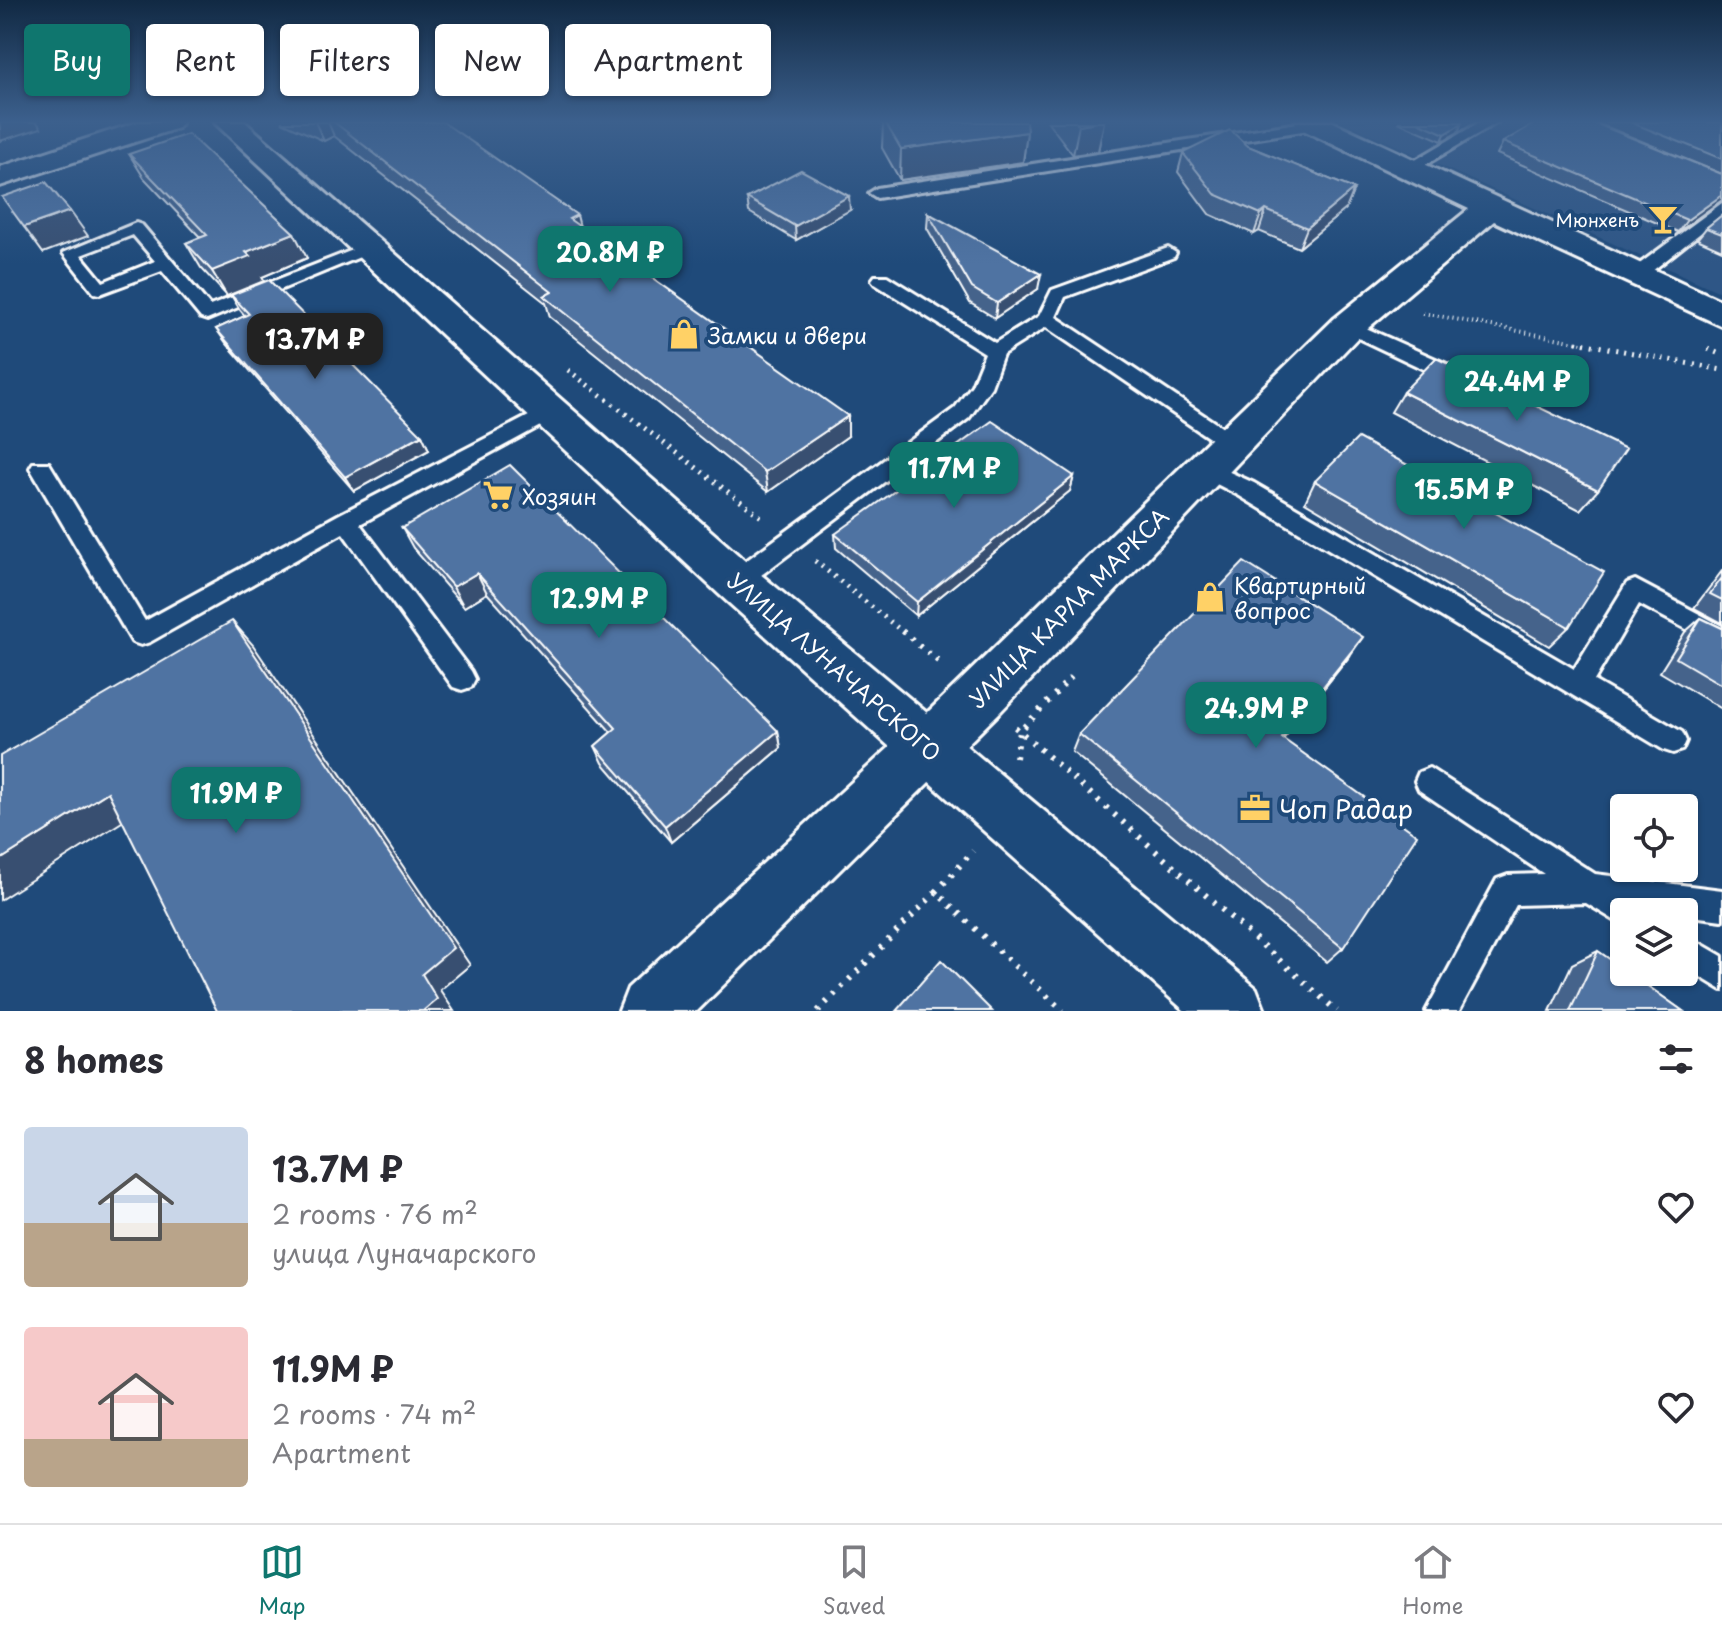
<!DOCTYPE html>
<meta charset="utf-8">
<style>
:root{--surface:#fff;--page:#f7f7f7;--text:#2b2b33;--muted:#7c7c81;--line:#e1e1e2;--accent:#0f766e}
body{margin:0;font-family:"Playpen Sans",sans-serif;background:var(--page);color:var(--text);height:100vh;display:flex;flex-direction:column;font-size:30px;white-space:nowrap}
*{box-sizing:border-box;margin:0}
p{font-size:26px;color:var(--muted)}
.icon{flex:none;width:44px;height:44px;fill:none;stroke:currentColor;stroke-width:2;stroke-linecap:round;stroke-linejoin:round}
.map{position:relative;height:1011px;overflow:hidden}
.details{display:flex;flex-direction:column;background:var(--surface);flex:1}
.details>*{flex:none}
.top-card{position:absolute;left:24px;top:24px;width:800px;height:72px;display:flex;gap:16px}
.controls{position:absolute;left:1610px;top:794px;display:grid;gap:16px}
.controls a{display:grid;place-items:center;width:88px;height:88px;border-radius:8px;background:var(--surface);box-shadow:0 2px 6px #0004;font-size:40px}
.price{position:absolute;translate:-50% -68px;padding:0 18px;border-radius:16px;background:var(--accent);color:#fff;font-size:26px;line-height:52px;filter:drop-shadow(0 2px 4px #0008)}
.price::after{content:'';position:absolute;left:50%;top:48px;width:24px;height:18px;margin-left:-12px;background:inherit;clip-path:polygon(0 0,100% 0,50% 100%)}
.price.selected{background:#222;color:#fff}
ul{padding:0;list-style:none}
li{display:flex;align-items:center;gap:24px;height:200px;padding:0 24px}
li span{display:grid;place-items:center;flex:none;width:224px;height:160px;border-radius:8px;color:#555}
li>.icon{margin-inline-start:auto}
span .icon{width:96px;height:96px;fill:#fffc;stroke-width:1}
li b{font-size:34px}
h2{display:flex;justify-content:space-between;align-items:center;height:96px;padding:0 24px;font-size:34px}
.tag{padding:0 28px;border-radius:8px;background:var(--surface);box-shadow:0 2px 6px #0004;font-size:28px;line-height:72px}
.tag.selected{background:var(--accent);color:#fff}
.tabs{display:flex;justify-content:space-around;align-items:center;height:112px;border-top:2px solid var(--line);background:var(--surface);font-size:22px;color:var(--muted)}
.tabs a{display:grid;justify-items:center;gap:4px}
.tabs .selected{color:var(--accent)}
.map>svg:first-child{display:block}
.built{fill:#2e5686}
.lines{fill:none;stroke-linecap:round;stroke-linejoin:round}
.service-casing{stroke:#fff;stroke-width:6}
.minor-casing{stroke:#fff;stroke-width:6}
.tertiary-casing{stroke:#fff;stroke-width:6}
.path-far2{stroke:#fff;stroke-width:4;stroke-dasharray:1 4;stroke-linecap:butt}
.path-far1{stroke:#fff;stroke-width:5;stroke-dasharray:2 6;stroke-linecap:butt}
.path{stroke:#fff;stroke-width:6;stroke-dasharray:3 8;stroke-linecap:butt}
.service{fill:#1f4a7a;fill-rule:evenodd}
.minor{fill:#1f4a7a;fill-rule:evenodd}
.tertiary{fill:#1f4a7a;fill-rule:evenodd}
.wall{fill:#45638b;stroke:#fff;stroke-width:2}
.shaded-wall{fill:#385071;stroke:#fff;stroke-width:2}
.building{fill:#5073a2;stroke:#fff;stroke-width:2}
.labels{text-anchor:middle;dominant-baseline:central;stroke-width:8;stroke-linejoin:round;paint-order:stroke}
.far-poi-label{font-size:18px;fill:#fff;stroke:#1f4a7a;text-anchor:end}
.poi-label{font-size:22px;fill:#fff;stroke:#1f4a7a;text-anchor:start}
.street-label{font-size:22px;fill:#fff;stroke:#1f4a7a}
.near-poi-label{font-size:26px;fill:#fff;stroke:#1f4a7a;text-anchor:start}
</style>
<div class="map">
<svg width="1722" height="1011" viewBox="0 0 1722 1011">
<rect width="100%" height="100%" fill="#1f4a7a"/>
<filter id="ink" filterUnits="userSpaceOnUse"><feTurbulence type="fractalNoise" baseFrequency=".0125" numOctaves="2"/><feDisplacementMap in="SourceGraphic" scale="16" xChannelSelector="R" yChannelSelector="G"/><feConvolveMatrix kernelMatrix="1 2 1 2 8 2 1 2 1" color-interpolation-filters="sRGB"/></filter>
<g filter="url(#ink)">
<path class="built" d="M1344,122h378v171z"/>
<g class="lines">
<g class="service-casing">
<g id="service">
<path d="M1304,122l18,3 -7,4 -438,69 -8,-5 8,-5z"/>
<path d="M1480,122h18l-85,50h-10l-3,-3z"/>
<path d="M1722,203v13l-80,63h-12l-3,-4 3,-4z"/>
<path d="M136,223l6,2 68,81 153,-60 6,-1 8,5 -170,70 -6,-2 -39,-47 -62,23 -6,-1 -31,-40zM133,235l22,26 -52,21 -22,-27z"/>
<path d="M1168,248l8,5 -2,4 -109,40 -9,20 182,121 3,5 -3,5h-14l-178,-121 -43,27 -12,33 -22,31 -225,170 -8,2 -8,-2 -4,-7 4,-7 227,-166 17,-23 13,-32 -110,-69 -3,-4 3,-4h12l108,67 44,-27 13,-26z"/>
<path d="M1348,320l117,52 3,5 -10,6 -7,-1 -110,-52 -2,-4z"/>
<path d="M548,406l7,2 3,5 -3,5 -195,106 111,147 4,8 -4,8 -9,3 -9,-3 -110,-154 -193,109 -9,3 -9,-3 -102,-174 3,-5h16l96,158 193,-106z"/>
<path d="M1205,461l49,22 320,186 53,-86 8,-3 87,46v22l-83,-44 -45,77 88,51 4,9 -4,9 -9,3 -9,-3 -426,-255 -41,-21 -3,-5 3,-5z"/>
<path d="M1429,768l166,106 127,16v30l-38,-5v-3l-44,-2 1,2h-17v14l-38,-23 -70,2 -57,106h-33l71,-132 11,-4 36,-1 -125,-84 -4,-9 4,-9z"/>
<path d="M1684,934l38,22v34l-38,-23z"/>
</g>
</g>
<g class="minor-casing">
<path id="minor" d="M927,721l19,8 310,259 9,23h-80l-277,-248 -8,-17 8,-17z"/>
</g>
<g class="tertiary-casing">
<g id="tertiary">
<path d="M138,122h44l-4,6 -178,58v-19z"/>
<path d="M214,122h31l508,446 174,145 408,-395 134,-109 -170,-81 -4,-6h38l389,179v25l-228,-105 -133,113 -361,378 -303,299h-78l9,-23 262,-241 -171,-153z"/>
</g>
</g>
<path class="path-far2" d="M1423,313l164,31"/>
<g class="path-far1">
<path d="M1576,342l146,28"/>
<path d="M1708,349l14,6"/>
<path d="M568,370l196,149"/>
<path d="M815,561l89,72"/>
</g>
<g class="path">
<path d="M902,631l42,35"/>
<path d="M1015,727l322,284"/>
<path d="M1016,758l4,-27 54,-57"/>
<path d="M936,892l37,-41"/>
<path d="M818,1011l118,-119 127,119"/>
</g>
<use href="#service" class="service"/>
<use href="#minor" class="minor"/>
<use href="#tertiary" class="tertiary"/>
</g>
<g class="wall">
<path d="M282,122h161l137,104 268,210 -80,56 -218,-175 -4,-14 -212,-167 -10,5z"/>
<path d="M883,122h143l1,10 -4,30 -123,18 -18,-32z"/>
<path d="M1048,122h56l-6,29 -25,4z"/>
<path d="M1398,122h64l-4,10 -16,9z"/>
<path d="M1595,122h127v52z"/>
<path d="M1503,142l219,32v26l-44,32 -181,-78z"/>
<path d="M1248,146l106,43 -8,20 -47,39 -40,-17 -5,3 -45,-20 -31,-42 5,-19z"/>
<path d="M129,154l178,104 -45,19 -35,19 -26,-28 -15,-25 14,-6 -56,-59z"/>
<path d="M747,198l103,12 -54,30 -47,-28z"/>
<path d="M928,213l110,76 -43,29 -25,-15 -43,-75z"/>
<path d="M1722,215v35l-25,-11 9,-11z"/>
<path d="M231,295l191,140 7,15 -75,41 -128,-148 -10,-14 29,-13 -5,-6z"/>
<path d="M1403,392l195,98 -18,20 -189,-98z"/>
<path d="M1074,476l-4,15 -154,125 -80,-68 -1,-14z"/>
<path d="M1315,481l254,146 -20,19 -244,-144z"/>
<path d="M402,528l376,203 3,17 -110,94 -68,-79 -8,-17 16,-14 -124,-139 -23,14 -51,-59z"/>
<path d="M1722,571v52l-28,-15z"/>
<path d="M1701,618l21,10v81l-62,-37 25,-40z"/>
<path d="M1349,657l-66,82 60,209 -16,14 -255,-210 7,-18z"/>
<path d="M1598,951l85,60h-133l22,-47z"/>
</g>
<g class="shaded-wall">
<path d="M0,122h37l4,6 -41,13z"/>
<path d="M315,122h13l6,14 -10,5z"/>
<path d="M1097,122h7l-6,29 -25,4 6,-30z"/>
<path d="M1461,124l-3,8 -16,9 3,-7z"/>
<path d="M1027,132l-4,30 -123,18 1,-31z"/>
<path d="M1354,189l-8,20 -47,39 8,-20z"/>
<path d="M1722,195v5l-44,32 9,-12z"/>
<path d="M849,196l1,14 -54,30 -1,-14z"/>
<path d="M1266,210l-7,21 -5,3 7,-20z"/>
<path d="M70,211l18,25 -45,17 -19,-26z"/>
<path d="M577,215l5,20 -13,-16z"/>
<path d="M294,233l13,25 -45,19 2,4 -37,15 -15,-25 34,-19z"/>
<path d="M1041,274l-3,15 -43,29 2,-15z"/>
<path d="M848,416v20l-80,56 -3,-20z"/>
<path d="M422,435l7,15 -75,41 -9,-14z"/>
<path d="M1074,476l-4,15 -154,125 1,-14z"/>
<path d="M477,573l10,20 -23,14 -11,-20z"/>
<path d="M232,621l21,24 217,320 -30,25 14,21h-31l-1,-37z"/>
<path d="M1363,637l-14,20 -79,99 12,-18z"/>
<path d="M778,731l3,17 -110,94 -6,-16z"/>
<path d="M108,792l28,21 -136,87v-40z"/>
</g>
<g class="building">
<path d="M334,122h109l134,93 -8,4 279,197 -83,56 -221,-176 8,-4z"/>
<path d="M885,122h141l1,10 -126,17z"/>
<path d="M1076,122h21l-18,3z"/>
<path d="M1418,122h44l-1,2 -16,10z"/>
<path d="M1537,122h55l130,52v21l-35,25 -184,-78z"/>
<path d="M1630,122h92v37z"/>
<path d="M1230,130l18,16 106,43 -47,39 -41,-18 -5,4 -46,-20 -32,-41z"/>
<path d="M188,134l106,99 -48,19 4,4 -38,15 -26,-28 21,-8 -78,-81z"/>
<path d="M801,170l48,26 -54,30 -48,-28z"/>
<path d="M46,182l24,29 -46,16 -22,-30z"/>
<path d="M928,213l113,61 -44,29 -25,-15z"/>
<path d="M1722,215v19l-16,-6z"/>
<path d="M269,280l153,155 -77,42 -129,-148 33,-15 -18,-19z"/>
<path d="M1436,358l190,91 -28,41 -195,-98z"/>
<path d="M992,421l82,55 -157,126 -82,-68z"/>
<path d="M1358,438l246,134 -35,55 -254,-146z"/>
<path d="M510,465l268,266 -113,95 -70,-80 21,-18 -139,-155 -24,14 -51,-59z"/>
<path d="M1244,562l119,75 -81,101 135,97 -74,113 -264,-214z"/>
<path d="M1722,578v22l-12,-6z"/>
<path d="M1701,618l21,10v57l-46,-27z"/>
<path d="M232,621l221,327 -31,26 15,25 -14,12h-206l-109,-219 -108,68v-104z"/>
<path d="M1598,951l26,18v3h4l55,39h-113z"/>
<path d="M941,960l51,51h-96z"/>
</g>
</g>
<linearGradient id="sky" x2="0" y2="1"><stop stop-color="#112943"/><stop offset="0.46" stop-color="#3c608d"/><stop offset="1" stop-color="#3c608d" stop-opacity="0"/></linearGradient>
<rect width="1722" height="264" fill="url(#sky)"/>
<defs>
<g id="bar-bare" transform="scale(2.4)"><path d="M-6-5H6L.8 .8V4.5H3.5V6h-7V4.5H-.8V.8Z" fill="#ffd166" stroke="#1f4a7a" stroke-width="2.5" paint-order="stroke"/></g>
<g id="shop-bare" transform="scale(2.4)"><path d="M-5-2.5h2.3a2.7 3.5 0 0 1 5.4 0H5L5.5 6h-11ZM-1.5-2.5h3a1.5 2.3 0 0 0-3 0Z" fill="#ffd166" stroke="#1f4a7a" stroke-width="2.5" paint-order="stroke"/></g>
<g id="supermarket-bare" transform="scale(2.4)"><path d="M-6-5.5h2.5l.6 2H6L4.5 2H-2.5L-4.4-4H-6ZM-1.5 3.2a1.3 1.3 0 1 0 .1 0ZM3 3.2a1.3 1.3 0 1 0 .1 0Z" fill="#ffd166" stroke="#1f4a7a" stroke-width="2.5" paint-order="stroke"/></g>
<g id="office-bare" transform="scale(2.4)"><path d="M-6-3h4V-5.5h4V-3h4V5H-6ZM-1-4.5V-3h2v-1.5ZM-6 0V1H6V0Z" fill="#ffd166" stroke="#1f4a7a" stroke-width="2.5" paint-order="stroke"/></g>
</defs>
<g fill-rule="evenodd">
<use href="#bar-bare" x="1663" y="219"/>
<use href="#shop-bare" x="684" y="334"/>
<use href="#supermarket-bare" x="498" y="495"/>
<use href="#shop-bare" x="1210" y="597"/>
<use href="#office-bare" x="1255" y="808"/>
</g>
<g class="labels">
<g class="far-poi-label">
<text x="1639" y="219">Мюнхенъ</text>
</g>
<g class="poi-label">
<text x="708" y="334">Замки и двери</text>
<text x="522" y="495">Хозяин</text>
<text x="1234" y="584">Квартирный<tspan x="1234" dy="25">вопрос</tspan></text>
</g>
<g class="street-label">
<text transform="translate(1068 607) rotate(-45)">УЛИЦА КАРЛА МАРКСА</text>
<text transform="translate(835 666) rotate(41)">УЛИЦА ЛУНАЧАРСКОГО</text>
</g>
<g class="near-poi-label">
<text x="1279" y="808">Чоп Радар</text>
</g>
</g>
</svg>
<div class="controls">
<a><svg class="icon" aria-label="locate" viewBox="0 0 24 24"><circle cx="12" cy="12" r="6"/><path d="M12 2v4M12 18v4M2 12h4M18 12h4"/></svg></a>
<a><svg class="icon" aria-label="layers" viewBox="0 0 24 24"><path d="M12 4l9 5-9 5-9-5zM3 14l9 5 9-5"/></svg></a>
</div>
<b class="price" style="left:610px;top:294px">20.8M ₽</b>
<b class="price selected" style="left:315px;top:381px">13.7M ₽</b>
<b class="price" style="left:1517px;top:423px">24.4M ₽</b>
<b class="price" style="left:954px;top:510px">11.7M ₽</b>
<b class="price" style="left:1464px;top:531px">15.5M ₽</b>
<b class="price" style="left:599px;top:640px">12.9M ₽</b>
<b class="price" style="left:1256px;top:750px">24.9M ₽</b>
<b class="price" style="left:236px;top:835px">11.9M ₽</b>
<div class="top-card">
<a class="tag selected">Buy</a>
<a class="tag">Rent</a>
<a class="tag">Filters</a>
<a class="tag">New</a>
<a class="tag">Apartment</a>
</div>
</div>
<section class="details">
<h2>8 homes<svg class="icon" aria-label="filters" viewBox="0 0 24 24"><path d="M4 7h16M4 17h16"/><circle cx="9" cy="7" r="2"/><circle cx="15" cy="17" r="2"/></svg></h2>
<ul>
<li><span style="background:linear-gradient(#c9d6e8 60%,#b9a48a 0)"><svg class="icon" aria-label="home" viewBox="0 0 24 24"><path d="M3 11l9-7 9 7M6 9v11h12V9"/></svg></span><div><b>13.7M ₽</b><p>2 rooms · 76 m²</p><p>улица Луначарского</p></div><svg class="icon" aria-label="heart" viewBox="0 0 24 24"><path d="M12 20l-8-8c-3-5 5-10 8-4 3-6 11-1 8 4z"/></svg></li>
<li><span style="background:linear-gradient(#f6c9c9 70%,#b9a48a 0)"><svg class="icon" aria-label="home" viewBox="0 0 24 24"><path d="M3 11l9-7 9 7M6 9v11h12V9"/></svg></span><div><b>11.9M ₽</b><p>2 rooms · 74 m²</p><p>Apartment</p></div><svg class="icon" aria-label="heart" viewBox="0 0 24 24"><path d="M12 20l-8-8c-3-5 5-10 8-4 3-6 11-1 8 4z"/></svg></li>
</ul>
</section>
<nav class="tabs">
<a class="selected"><svg class="icon" aria-label="map" viewBox="0 0 24 24"><path d="M3 6l6-2 6 2 6-2v14l-6 2-6-2-6 2zM9 4v14M15 6v14"/></svg>Map</a>
<a><svg class="icon" aria-label="saved" viewBox="0 0 24 24"><path d="M7 4h10v16l-5-4-5 4z"/></svg>Saved</a>
<a><svg class="icon" aria-label="home" viewBox="0 0 24 24"><path d="M3 11l9-7 9 7M6 9v11h12V9"/></svg>Home</a>
</nav>
